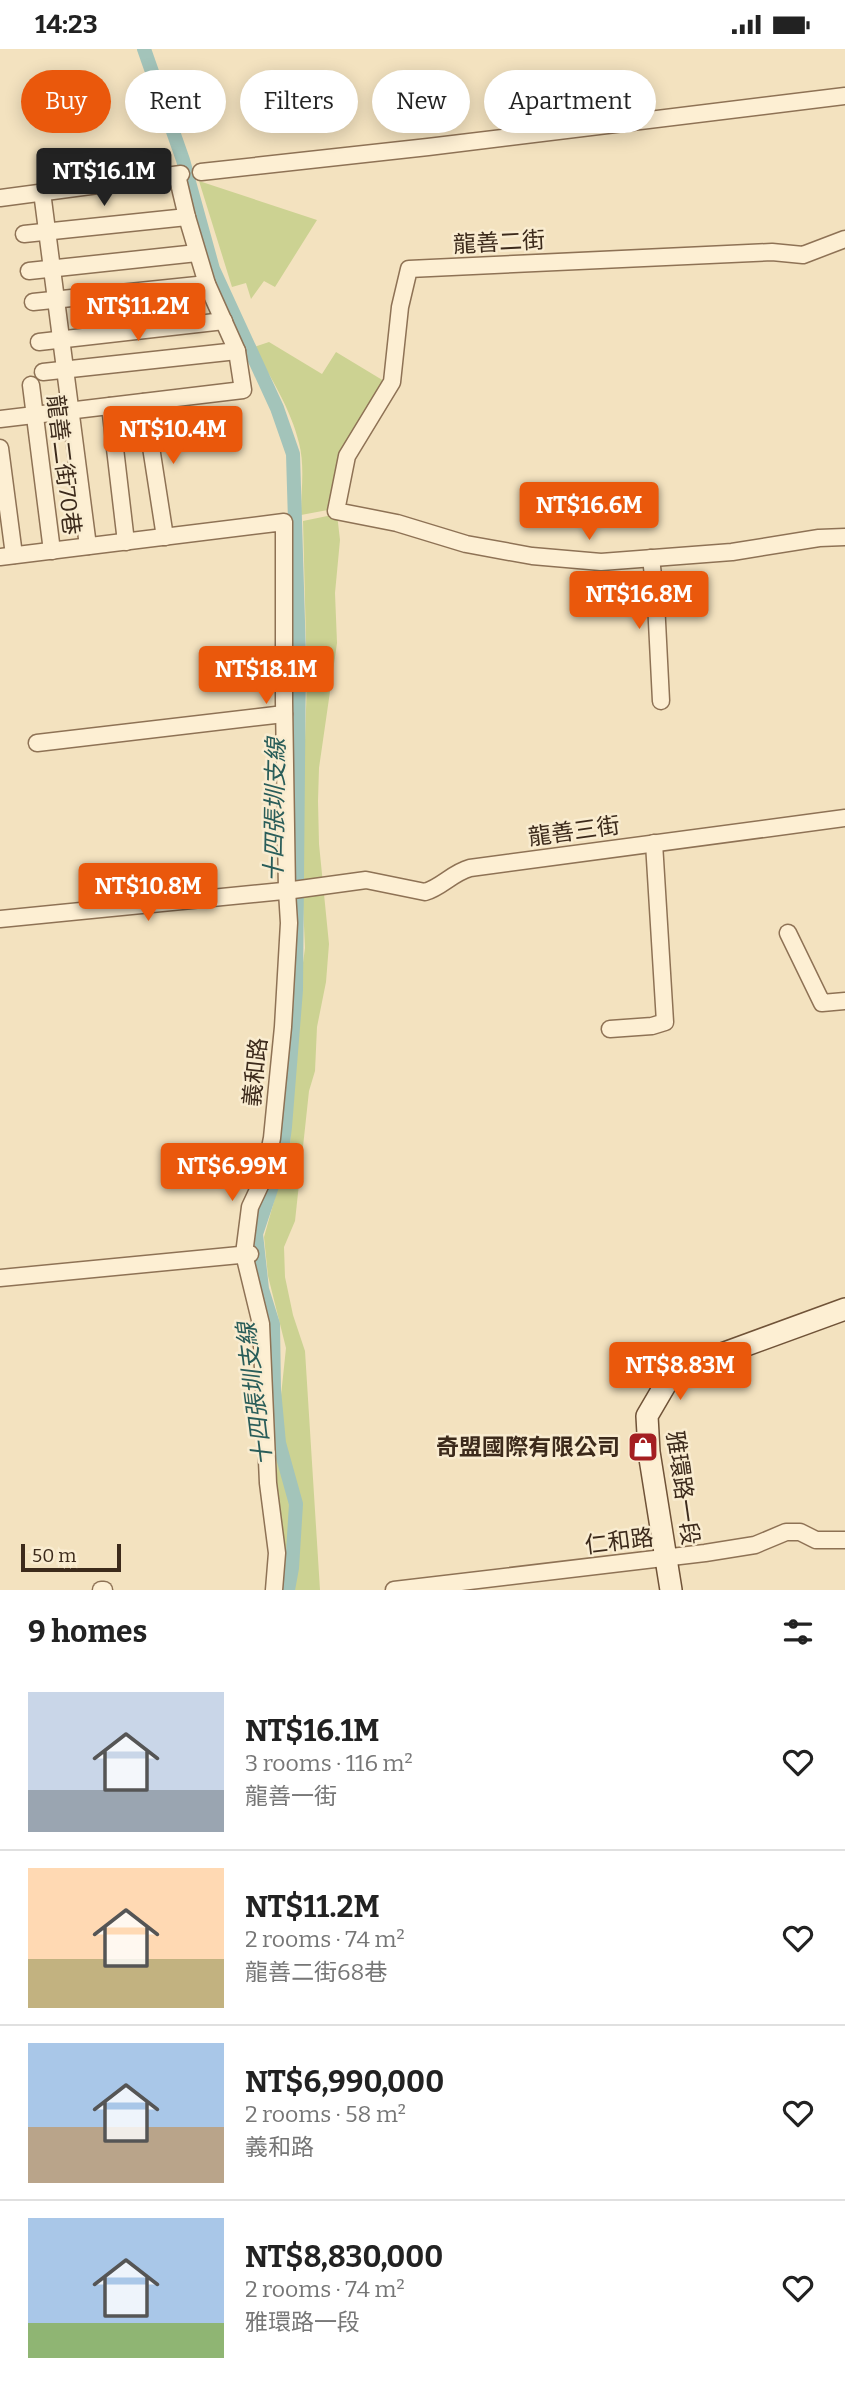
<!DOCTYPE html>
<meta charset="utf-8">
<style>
:root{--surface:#fff;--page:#f6f6f6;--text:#222;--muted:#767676;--line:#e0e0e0;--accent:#ea580c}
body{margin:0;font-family:Bitter,"Noto Sans TC",serif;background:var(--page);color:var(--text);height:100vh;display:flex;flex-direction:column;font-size:26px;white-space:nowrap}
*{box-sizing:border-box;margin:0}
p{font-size:23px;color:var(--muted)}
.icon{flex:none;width:38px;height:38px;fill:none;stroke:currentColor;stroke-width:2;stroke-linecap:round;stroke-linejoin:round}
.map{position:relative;height:1541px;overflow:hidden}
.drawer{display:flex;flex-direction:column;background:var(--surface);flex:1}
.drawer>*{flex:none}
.guide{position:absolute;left:21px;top:21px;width:803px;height:63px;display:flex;gap:14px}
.scale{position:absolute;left:21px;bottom:18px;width:100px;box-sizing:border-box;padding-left:7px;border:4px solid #3c2a1b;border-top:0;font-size:19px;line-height:24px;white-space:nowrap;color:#3c2a1b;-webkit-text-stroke:5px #f9ecd0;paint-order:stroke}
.price{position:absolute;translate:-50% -60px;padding:0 16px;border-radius:7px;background:var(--accent);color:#fff;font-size:23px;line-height:46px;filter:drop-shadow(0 2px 4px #0008)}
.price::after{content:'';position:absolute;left:50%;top:42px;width:21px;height:16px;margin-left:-10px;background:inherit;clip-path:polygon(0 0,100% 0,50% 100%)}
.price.on{background:#222;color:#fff}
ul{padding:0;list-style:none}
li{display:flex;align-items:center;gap:21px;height:175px;padding:0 28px}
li+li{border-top:2px solid var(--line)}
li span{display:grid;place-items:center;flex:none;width:196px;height:140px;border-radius:0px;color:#555}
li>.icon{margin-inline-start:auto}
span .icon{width:84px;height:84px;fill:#fffc;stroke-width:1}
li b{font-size:30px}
h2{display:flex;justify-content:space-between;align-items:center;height:84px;padding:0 28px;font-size:30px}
.pill{padding:0 24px;border-radius:32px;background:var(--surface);box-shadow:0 4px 18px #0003;font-size:24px;line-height:63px}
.pill.on{background:var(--accent);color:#fff}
.status{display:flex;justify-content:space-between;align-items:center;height:49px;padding:0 35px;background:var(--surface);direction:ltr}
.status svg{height:19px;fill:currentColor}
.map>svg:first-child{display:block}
.green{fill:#ccd292}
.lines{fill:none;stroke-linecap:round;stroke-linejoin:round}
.canal{stroke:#a3c4ba;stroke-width:14}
.street-casing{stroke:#8e7255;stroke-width:19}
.secondary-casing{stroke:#705338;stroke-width:24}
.street{stroke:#fdefd3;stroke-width:16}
.secondary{stroke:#fdefd3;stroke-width:21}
.labels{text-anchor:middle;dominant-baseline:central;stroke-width:5;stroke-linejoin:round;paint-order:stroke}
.street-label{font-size:23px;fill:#3c2a1b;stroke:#f9ecd0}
.poi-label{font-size:23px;font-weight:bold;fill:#3c2a1b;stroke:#f9ecd0;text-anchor:end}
.water-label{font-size:24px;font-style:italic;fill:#295d59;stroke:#f9ecd0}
</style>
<div class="status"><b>14:23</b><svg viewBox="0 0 49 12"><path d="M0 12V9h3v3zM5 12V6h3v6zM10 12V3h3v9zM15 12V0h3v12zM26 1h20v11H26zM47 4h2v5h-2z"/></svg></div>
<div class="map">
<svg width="845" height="1541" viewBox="0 0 845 1541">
<rect width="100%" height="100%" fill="#f3e2bf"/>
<g class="green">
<path d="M199,132l118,39 -42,67 -11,-6 -13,18 -5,-16 -14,4z"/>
<path d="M269,293l53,32 14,-22 48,29 -41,74 -10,54 -32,6c0,-24 4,-49 -2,-72 -8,-34 -29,-66 -45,-96z"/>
<path d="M337,465l3,26 -5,53 2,50 -18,125 -1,33 1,43 10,100 -3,38 -9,45 -2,44 -6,20 -14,130 -11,26 1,30 8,38 12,36 15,239h-42l-1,-117 -4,-66 7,-2 6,-57 -18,-72 -4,-39 26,-93 10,-159 5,-37 -4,-88 6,-180 -4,-159z"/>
</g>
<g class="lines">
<path class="canal" d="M144,0l39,111 30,109 64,139 16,46 6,201 -3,335 -11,137 -4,32 -25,75 6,55 11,35 1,66 5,53 17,61 -4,64 -4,22"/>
<g class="street-casing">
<g id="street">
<path d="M201,123l227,-25 417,-51"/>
<path d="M42,143l46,354"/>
<path d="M0,149l181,-24"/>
<path d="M24,185l163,-17"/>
<path d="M845,190l-42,16 -31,-3 -363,17 -9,38 -8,75 -45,74 -11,55 61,12 69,21 66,12 69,6 131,-10 87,-14 26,-1"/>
<path d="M29,222l168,-18"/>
<path d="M33,253l174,-18"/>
<path d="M39,293l185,-21"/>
<path d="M43,323l194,-21"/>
<path d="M31,336l21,166"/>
<path d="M144,353l21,135"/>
<path d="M110,357l16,136"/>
<path d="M0,370l243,-29 -6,-39 -30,-67 -20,-67 -10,-42"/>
<path d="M0,399l14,107"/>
<path d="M0,508l284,-35v180l3,189 2,32 -6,104 -11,111 -8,39 -14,30 -6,47 17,70 7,159 9,70 -3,37"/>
<path d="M651,509l5,44 5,99"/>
<path d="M37,694l247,-29"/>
<path d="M0,870l293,-29 73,-10 59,12c17,-5 27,-19 45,-24l375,-50"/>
<path d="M788,884l34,70 23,-2"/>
<path d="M610,980l42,-3 13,-4 -11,-179"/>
<path d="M0,1229l250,-24"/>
<path d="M101,1541h3"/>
<path d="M394,1541l311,-37 50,-8 31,-13h14l16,8h29"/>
</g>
</g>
<g class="secondary-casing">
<path id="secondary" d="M671,1541l-22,-138 -2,-36 24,-41 18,-9 156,-57"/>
</g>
<use href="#street" class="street"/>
<use href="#secondary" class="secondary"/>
</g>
<defs>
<g id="shop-square" transform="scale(1.575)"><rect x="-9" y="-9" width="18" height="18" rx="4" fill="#a41e22" stroke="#f9ecd0"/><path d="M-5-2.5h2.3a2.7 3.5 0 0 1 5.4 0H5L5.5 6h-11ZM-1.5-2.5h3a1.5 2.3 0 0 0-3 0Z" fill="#fff"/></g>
</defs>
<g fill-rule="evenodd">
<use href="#shop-square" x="643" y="1398"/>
</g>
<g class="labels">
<g class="street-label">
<text transform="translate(499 193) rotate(-3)">龍善二街</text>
<text transform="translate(64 416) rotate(83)">龍善二街70巷</text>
<text transform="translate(574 782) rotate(-8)">龍善三街</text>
<text transform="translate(255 1023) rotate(-84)">義和路</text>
<text transform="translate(683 1439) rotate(82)">雅環路一段</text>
<text transform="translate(619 1492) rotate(-7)">仁和路</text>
</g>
<g class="poi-label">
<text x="620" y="1398">奇盟國際有限公司</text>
</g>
<g class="water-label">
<text transform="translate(275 761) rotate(-89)">十四張圳支線</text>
<text transform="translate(255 1345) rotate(-97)">十四張圳支線</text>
</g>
</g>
</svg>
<div class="scale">50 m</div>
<b class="price on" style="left:104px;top:159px">NT$16.1M</b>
<b class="price" style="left:138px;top:294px">NT$11.2M</b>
<b class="price" style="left:173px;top:417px">NT$10.4M</b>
<b class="price" style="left:589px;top:493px">NT$16.6M</b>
<b class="price" style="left:639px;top:582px">NT$16.8M</b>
<b class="price" style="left:266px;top:657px">NT$18.1M</b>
<b class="price" style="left:148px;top:874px">NT$10.8M</b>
<b class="price" style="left:232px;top:1154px">NT$6.99M</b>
<b class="price" style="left:680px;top:1353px">NT$8.83M</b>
<div class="guide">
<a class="pill on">Buy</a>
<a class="pill">Rent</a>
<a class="pill">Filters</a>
<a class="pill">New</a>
<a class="pill">Apartment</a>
</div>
</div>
<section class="drawer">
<h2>9 homes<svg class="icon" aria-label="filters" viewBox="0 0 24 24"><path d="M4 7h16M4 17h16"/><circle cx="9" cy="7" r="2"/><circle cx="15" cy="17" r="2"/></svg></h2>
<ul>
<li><span style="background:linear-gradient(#c9d6e8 70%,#9aa5b1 0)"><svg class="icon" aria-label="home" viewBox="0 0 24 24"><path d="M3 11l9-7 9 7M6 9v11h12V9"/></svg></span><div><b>NT$16.1M</b><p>3 rooms · 116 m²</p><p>龍善一街</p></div><svg class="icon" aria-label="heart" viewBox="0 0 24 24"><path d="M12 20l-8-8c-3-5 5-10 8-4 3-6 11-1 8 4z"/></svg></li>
<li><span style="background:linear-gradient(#ffd9b3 65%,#c2b280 0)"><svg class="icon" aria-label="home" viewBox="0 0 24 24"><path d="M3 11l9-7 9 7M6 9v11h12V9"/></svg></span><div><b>NT$11.2M</b><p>2 rooms · 74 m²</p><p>龍善二街68巷</p></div><svg class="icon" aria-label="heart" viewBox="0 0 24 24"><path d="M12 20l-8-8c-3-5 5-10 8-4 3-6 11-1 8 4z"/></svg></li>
<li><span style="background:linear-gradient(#a9c7e8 60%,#b9a48a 0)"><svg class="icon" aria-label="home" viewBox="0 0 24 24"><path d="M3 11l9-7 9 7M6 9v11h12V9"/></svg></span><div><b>NT$6,990,000</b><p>2 rooms · 58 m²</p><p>義和路</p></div><svg class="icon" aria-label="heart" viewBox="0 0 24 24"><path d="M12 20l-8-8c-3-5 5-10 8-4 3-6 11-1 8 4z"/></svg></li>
<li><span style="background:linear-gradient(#a9c7e8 75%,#8fb573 0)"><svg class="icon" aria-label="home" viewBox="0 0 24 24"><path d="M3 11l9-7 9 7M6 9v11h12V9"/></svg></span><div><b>NT$8,830,000</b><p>2 rooms · 74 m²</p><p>雅環路一段</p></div><svg class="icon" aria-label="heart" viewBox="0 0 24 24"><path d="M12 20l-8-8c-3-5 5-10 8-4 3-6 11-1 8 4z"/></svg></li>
</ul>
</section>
